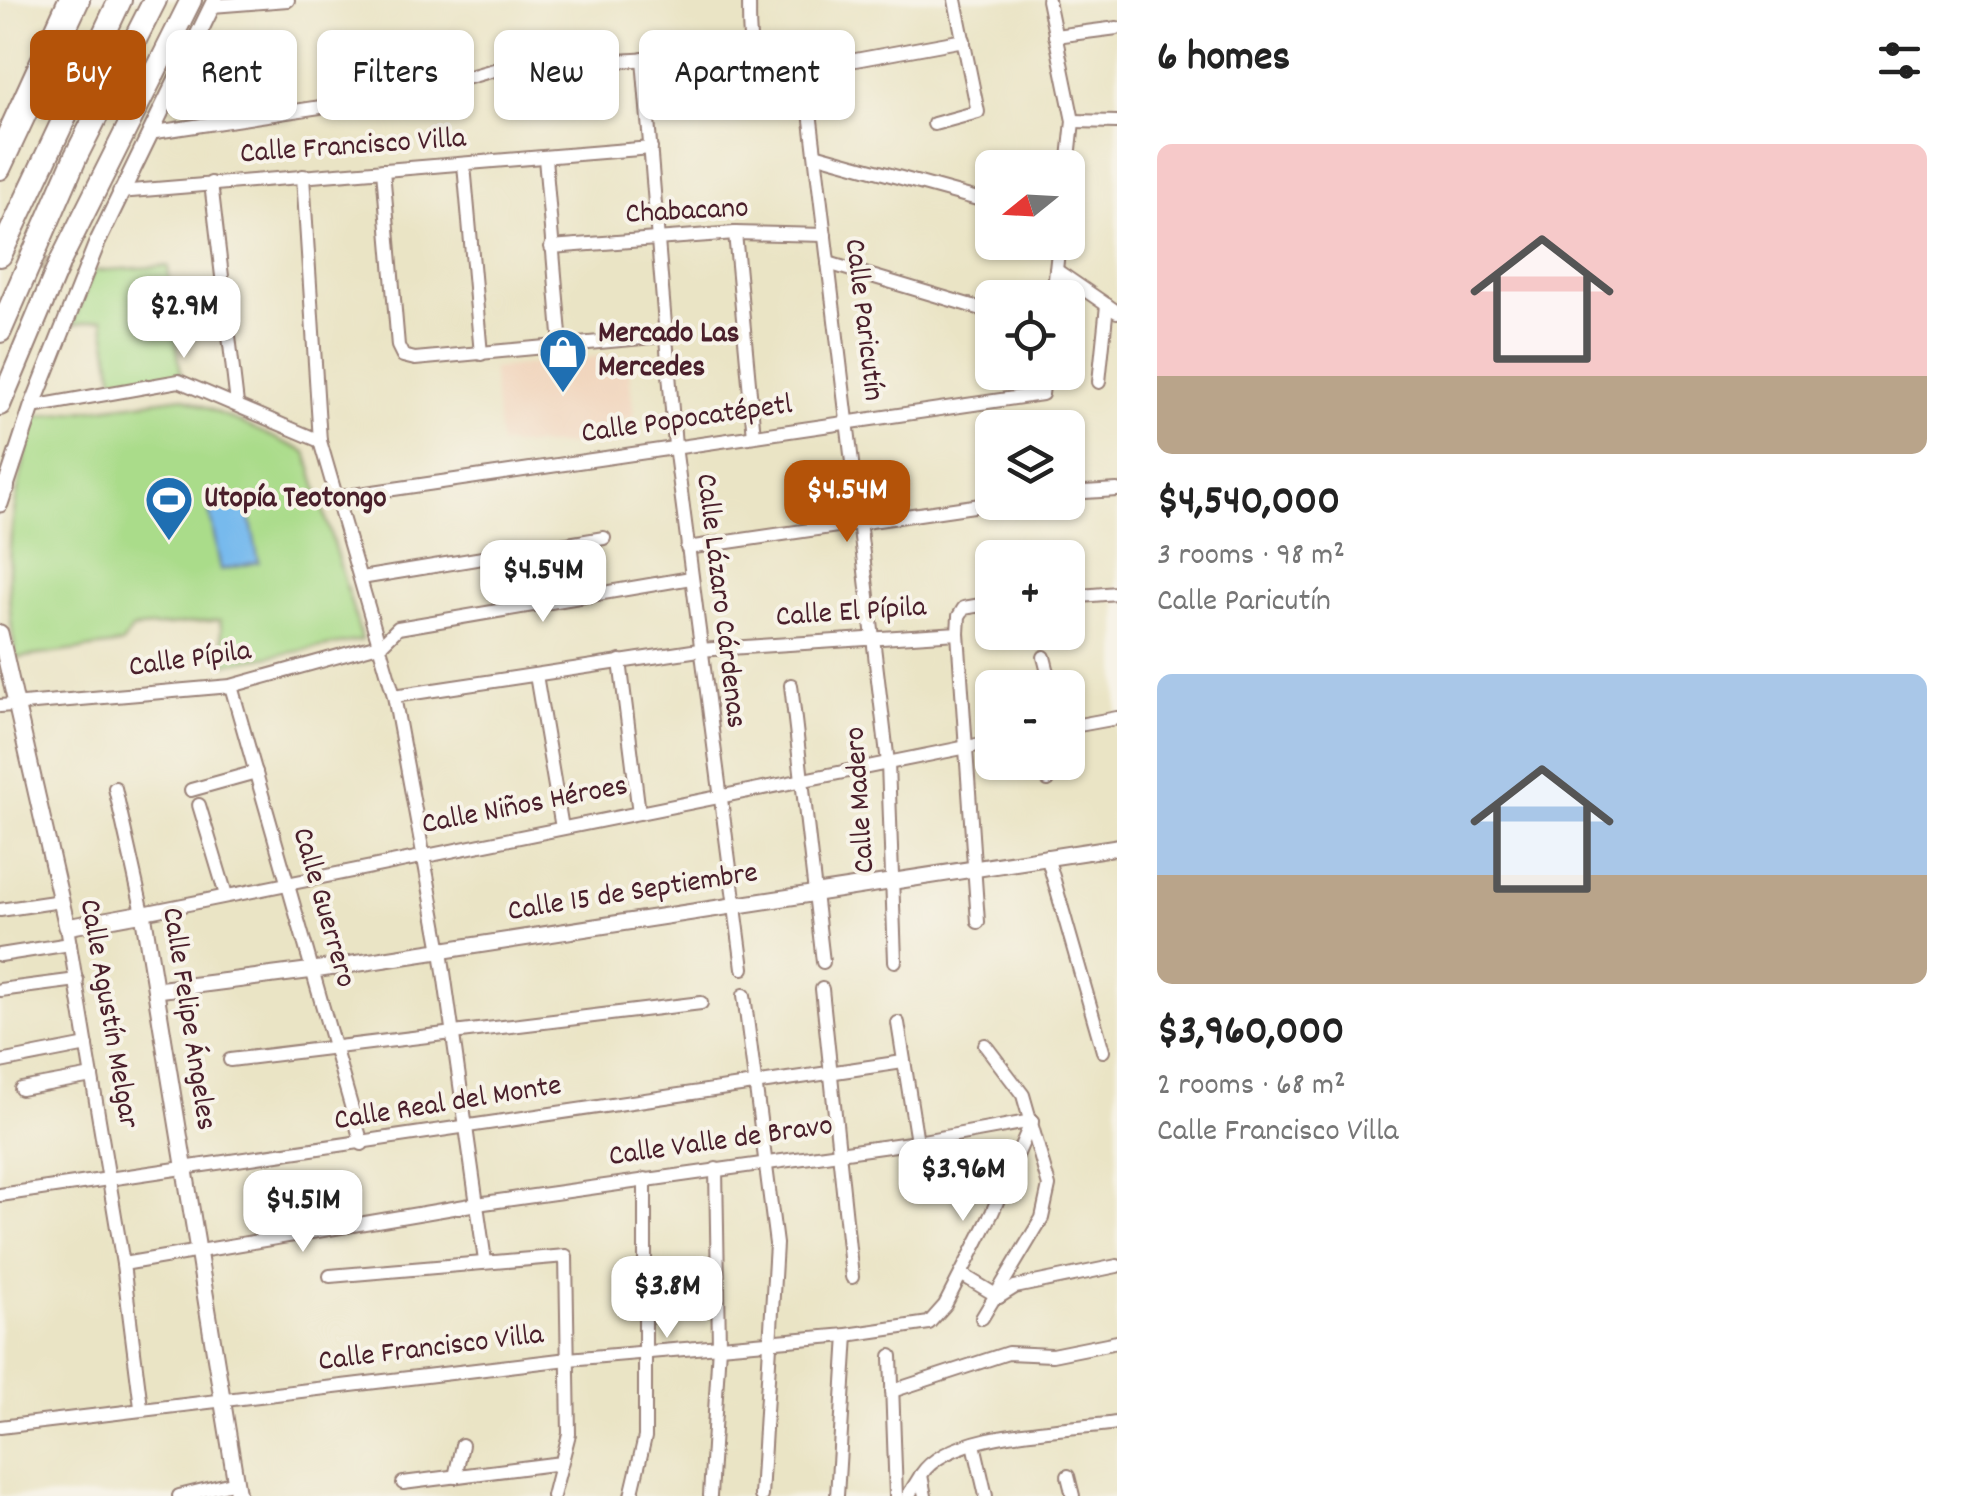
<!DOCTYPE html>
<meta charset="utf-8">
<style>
:root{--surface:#fff;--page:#f2f2f2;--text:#222;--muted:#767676;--accent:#b45309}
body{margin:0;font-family:Dekko,sans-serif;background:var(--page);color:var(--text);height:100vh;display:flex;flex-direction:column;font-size:38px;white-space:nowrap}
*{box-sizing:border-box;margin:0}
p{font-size:32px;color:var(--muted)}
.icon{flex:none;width:55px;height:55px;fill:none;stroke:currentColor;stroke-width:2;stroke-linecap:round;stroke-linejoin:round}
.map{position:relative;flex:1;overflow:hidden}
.sheet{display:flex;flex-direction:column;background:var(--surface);width:850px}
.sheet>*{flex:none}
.banner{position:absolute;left:30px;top:30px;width:935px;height:90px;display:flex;gap:20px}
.needle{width:65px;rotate:252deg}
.buttons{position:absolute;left:975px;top:150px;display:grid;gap:20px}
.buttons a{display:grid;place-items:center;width:110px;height:110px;border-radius:15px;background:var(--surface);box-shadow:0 2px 8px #0004;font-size:50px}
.price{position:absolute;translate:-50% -85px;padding:0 22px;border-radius:20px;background:#fff;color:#222;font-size:32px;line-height:65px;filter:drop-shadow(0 2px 5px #0008)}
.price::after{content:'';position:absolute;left:50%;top:60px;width:30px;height:22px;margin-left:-15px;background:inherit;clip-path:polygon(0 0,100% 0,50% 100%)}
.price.selected{background:var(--accent);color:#fff}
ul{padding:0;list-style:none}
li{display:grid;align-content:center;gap:20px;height:530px;padding:0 40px}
li span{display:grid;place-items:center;height:310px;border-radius:15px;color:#555}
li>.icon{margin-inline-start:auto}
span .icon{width:180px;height:180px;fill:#fffc;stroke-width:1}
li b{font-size:42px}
h2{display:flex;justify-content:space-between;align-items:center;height:120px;padding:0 40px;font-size:42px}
.chip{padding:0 35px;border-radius:15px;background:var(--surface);box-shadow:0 2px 8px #0004;font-size:35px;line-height:90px}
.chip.selected{background:var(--accent);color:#fff}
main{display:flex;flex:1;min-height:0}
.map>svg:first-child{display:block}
.built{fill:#f1d5bd}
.green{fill:#aadc8a;stroke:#7a7e5a;stroke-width:2.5}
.water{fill:#77baed;stroke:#606c8c;stroke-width:2.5}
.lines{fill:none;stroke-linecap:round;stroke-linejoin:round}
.tertiary-tunnel{stroke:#cabda6;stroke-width:15;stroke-dasharray:15 8;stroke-linecap:butt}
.minor-casing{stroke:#9a8278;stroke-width:16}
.tertiary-casing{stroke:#9a8278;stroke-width:19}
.trunk-casing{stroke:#9a8278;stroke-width:24}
.motorway-casing{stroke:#9a8278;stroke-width:26}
.minor{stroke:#fff;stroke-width:12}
.tertiary{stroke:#fff;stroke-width:15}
.trunk{stroke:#fff;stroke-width:20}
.motorway{stroke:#fff;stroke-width:22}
.labels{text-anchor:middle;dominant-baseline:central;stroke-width:8;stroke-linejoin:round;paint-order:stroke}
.street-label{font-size:30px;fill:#4a1f2b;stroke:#f7f3e8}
.poi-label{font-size:30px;font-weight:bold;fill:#4a1f2b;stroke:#f7f3e8;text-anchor:start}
</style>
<main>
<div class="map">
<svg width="1117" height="1496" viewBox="0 0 1117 1496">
<rect width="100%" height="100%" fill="#f7f3e8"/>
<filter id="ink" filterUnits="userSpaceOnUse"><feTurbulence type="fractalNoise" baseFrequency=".01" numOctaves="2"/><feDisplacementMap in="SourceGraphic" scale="20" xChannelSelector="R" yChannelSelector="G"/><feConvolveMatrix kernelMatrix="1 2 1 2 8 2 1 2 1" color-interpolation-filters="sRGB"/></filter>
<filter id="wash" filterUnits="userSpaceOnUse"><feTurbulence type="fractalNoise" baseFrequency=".0048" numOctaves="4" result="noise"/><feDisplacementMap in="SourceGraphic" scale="40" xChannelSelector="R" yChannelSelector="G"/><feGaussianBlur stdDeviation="2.25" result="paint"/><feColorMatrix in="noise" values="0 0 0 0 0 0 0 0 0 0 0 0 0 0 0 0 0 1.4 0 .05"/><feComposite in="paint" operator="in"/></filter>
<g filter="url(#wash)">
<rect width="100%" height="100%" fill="#eae4c5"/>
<path class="built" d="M610,355l1,16 18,-1 5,48 -26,3 2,24h-110l-8,-76z"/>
<g class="green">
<path d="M168,266l13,110 -66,11 -12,-68 -31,6 21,-54z"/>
<path d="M183,397l123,55 56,188 -136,24 -6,-44 -88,9 -10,15 -106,14c-16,-93 -4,-151 19,-241z"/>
</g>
<path class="water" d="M247,502l12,60 -38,8 -12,-60z"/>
</g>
<g filter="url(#ink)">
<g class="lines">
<path class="tertiary-tunnel" d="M0,239l67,38"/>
<g class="minor-casing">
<g id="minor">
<path d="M749,0c1,30 -5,59 25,75l190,-35"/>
<path d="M1048,0l25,121 -5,47"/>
<path d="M212,6l76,-6"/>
<path d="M1055,36l62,-8"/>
<path d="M196,37l53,28"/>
<path d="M643,59l32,387 68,522"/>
<path d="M805,70l83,693 7,198"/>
<path d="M1073,121l44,1"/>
<path d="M934,124l44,-12 -23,-112"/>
<path d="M149,133l264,-40 88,-25 250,-15"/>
<path d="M818,155l174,48"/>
<path d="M545,158l16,188"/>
<path d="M464,165l17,189"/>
<path d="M383,170l15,176 5,10 12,3 249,-23"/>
<path d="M303,176l17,265 74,255 47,255 44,310"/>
<path d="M211,183l26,221"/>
<path d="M119,192l532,-44"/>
<path d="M735,233l19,203"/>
<path d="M551,247l184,-14 90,2"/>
<path d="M828,263l164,49"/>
<path d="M1056,270l61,42"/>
<path d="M1053,298l6,-56"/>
<path d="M1099,382l8,-77"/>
<path d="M32,407l147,-26 141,60"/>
<path d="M1068,493l49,-3"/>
<path d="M339,497l703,-103 3,-22"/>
<path d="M687,548l314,-46"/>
<path d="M361,578l243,-40"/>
<path d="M1068,597l49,-4"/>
<path d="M958,633l20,289"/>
<path d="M1044,657l8,31"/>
<path d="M620,661l19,152"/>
<path d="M536,675l26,153"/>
<path d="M791,685l32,277"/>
<path d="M231,686l131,458"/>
<path d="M394,696l305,-46 259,-17 1,-17 5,-8 28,-5"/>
<path d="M0,706l231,-20 151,-42 16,-16 293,-50"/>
<path d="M1068,727l49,-9"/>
<path d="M1043,762l5,18"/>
<path d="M115,788l28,125 849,-171"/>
<path d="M191,790l65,-18"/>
<path d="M199,805l27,90"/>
<path d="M1047,856l56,195"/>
<path d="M0,910l61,-9"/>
<path d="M67,927l56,337 18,143"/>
<path d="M0,955l70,-11"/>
<path d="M822,989l30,288"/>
<path d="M0,990l77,-10"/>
<path d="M744,995l32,249 -15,252"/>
<path d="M898,1023l19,119"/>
<path d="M230,1060l471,-57"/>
<path d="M0,1062l87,-17"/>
<path d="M21,1089l71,-13"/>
<path d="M0,1195l903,-133"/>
<path d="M123,1264l354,-60 440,-62 115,-21"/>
<path d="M961,1274l38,23"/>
<path d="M330,1276l236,-20 3,178 -16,62"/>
<path d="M999,1297l16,-10 102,-21"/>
<path d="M982,1318l60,-100 7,-32 -26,-91 -38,-50"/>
<path d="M891,1356l5,140"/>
<path d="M892,1391l116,-38 44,2 65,-13"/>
<path d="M0,1427l568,-68 279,-24 82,-12 16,-18 47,-92 40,-92"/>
<path d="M974,1444l12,52"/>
<path d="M1068,1476l5,20"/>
<path d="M455,1477l7,-32"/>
<path d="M403,1483l158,-20"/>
<path d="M179,1496l57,-14"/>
<path d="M631,1496l14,-59v-258"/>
<path d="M710,1496l9,-151 -3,-176"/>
<path d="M837,1496l10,-161"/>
<path d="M908,1496l13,-21"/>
<path d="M925,1496l-4,-21c28,-45 146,-45 196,-52"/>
</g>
</g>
<g class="tertiary-casing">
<g id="tertiary">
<path d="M0,145l66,-145"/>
<path d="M0,504l32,-97 65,-164 118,-243"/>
<path d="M0,633l67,294 76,-14 95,583"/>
<path d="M157,990l157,-20 803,-123"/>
</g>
</g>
<g class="trunk-casing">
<g id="trunk">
<path d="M0,169l79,-169"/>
<path d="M0,405l60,-143 131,-262"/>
<path d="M0,488l4,-1"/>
</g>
</g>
<g class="motorway-casing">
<g id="motorway">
<path d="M0,255l120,-255"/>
<path d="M0,331l76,-175 79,-156"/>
</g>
</g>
<use href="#minor" class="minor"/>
<use href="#tertiary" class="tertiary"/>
<use href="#trunk" class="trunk"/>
<use href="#motorway" class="motorway"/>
</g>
</g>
<defs>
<g id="shop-pin" transform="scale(2.5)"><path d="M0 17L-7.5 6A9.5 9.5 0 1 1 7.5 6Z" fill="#1f6fb2" stroke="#f7f3e8"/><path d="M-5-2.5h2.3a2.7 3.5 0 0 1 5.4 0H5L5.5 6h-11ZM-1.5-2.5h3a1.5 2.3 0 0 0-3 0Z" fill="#fff"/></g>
<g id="stadium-pin" transform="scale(2.5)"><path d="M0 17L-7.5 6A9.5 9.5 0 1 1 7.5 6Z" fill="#1f6fb2" stroke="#f7f3e8"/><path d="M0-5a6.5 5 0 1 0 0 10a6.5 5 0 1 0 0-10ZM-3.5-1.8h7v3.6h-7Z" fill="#fff"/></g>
</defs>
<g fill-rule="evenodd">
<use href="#shop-pin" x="563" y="352"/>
<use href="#stadium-pin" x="169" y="500"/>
</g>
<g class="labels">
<g class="street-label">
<text transform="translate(353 148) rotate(-4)">Calle Francisco Villa</text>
<text transform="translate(687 213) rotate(-3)">Chabacano</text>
<text transform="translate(862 320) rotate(83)">Calle Paricutín</text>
<text transform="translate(687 421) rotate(-8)">Calle Popocatépetl</text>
<text transform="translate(719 601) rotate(83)">Calle Lázaro Cárdenas</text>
<text transform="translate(851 614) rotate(-4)">Calle El Pípila</text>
<text transform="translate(190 661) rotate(-8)">Calle Pípila</text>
<text transform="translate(862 800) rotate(-94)">Calle Madero</text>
<text transform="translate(525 807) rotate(-11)">Calle Niños Héroes</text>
<text transform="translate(633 894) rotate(-9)">Calle 15 de Septiembre</text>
<text transform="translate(322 908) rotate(74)">Calle Guerrero</text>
<text transform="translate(107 1014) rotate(80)">Calle Agustín Melgar</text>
<text transform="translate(187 1019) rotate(81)">Calle Felipe Ángeles</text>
<text transform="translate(448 1105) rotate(-9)">Calle Real del Monte</text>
<text transform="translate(721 1143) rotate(-8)">Calle Valle de Bravo</text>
<text transform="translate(431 1350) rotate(-7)">Calle Francisco Villa</text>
</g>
<g class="poi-label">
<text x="598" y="335">Mercado Las<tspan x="598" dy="34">Mercedes</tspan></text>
<text x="204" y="500">Utopía Teotongo</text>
</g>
</g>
</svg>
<div class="buttons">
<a><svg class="needle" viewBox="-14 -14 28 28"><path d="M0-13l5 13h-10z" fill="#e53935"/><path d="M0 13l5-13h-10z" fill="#767676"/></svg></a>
<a><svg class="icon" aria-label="locate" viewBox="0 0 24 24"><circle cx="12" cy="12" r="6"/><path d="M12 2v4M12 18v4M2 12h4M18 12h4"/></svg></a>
<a><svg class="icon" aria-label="layers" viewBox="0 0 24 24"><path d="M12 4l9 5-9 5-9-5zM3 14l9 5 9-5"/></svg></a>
<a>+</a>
<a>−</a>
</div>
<b class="price" style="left:184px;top:361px">$2.9M</b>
<b class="price selected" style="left:847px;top:545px">$4.54M</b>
<b class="price" style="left:543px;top:625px">$4.54M</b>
<b class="price" style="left:963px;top:1224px">$3.96M</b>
<b class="price" style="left:303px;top:1255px">$4.51M</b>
<b class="price" style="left:667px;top:1341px">$3.8M</b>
<div class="banner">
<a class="chip selected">Buy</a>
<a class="chip">Rent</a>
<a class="chip">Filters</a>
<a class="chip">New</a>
<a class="chip">Apartment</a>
</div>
</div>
<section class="sheet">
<h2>6 homes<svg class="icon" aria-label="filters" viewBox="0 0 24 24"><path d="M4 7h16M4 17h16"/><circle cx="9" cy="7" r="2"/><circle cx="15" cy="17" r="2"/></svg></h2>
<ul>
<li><span style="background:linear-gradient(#f6c9c9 75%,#b9a48a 0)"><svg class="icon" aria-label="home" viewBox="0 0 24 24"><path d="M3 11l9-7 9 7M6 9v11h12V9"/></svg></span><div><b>$4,540,000</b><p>3 rooms · 98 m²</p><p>Calle Paricutín</p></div></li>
<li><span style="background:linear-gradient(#a9c7e8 65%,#b9a48a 0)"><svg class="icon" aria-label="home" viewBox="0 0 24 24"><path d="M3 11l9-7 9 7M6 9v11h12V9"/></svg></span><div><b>$3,960,000</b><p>2 rooms · 68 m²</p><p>Calle Francisco Villa</p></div></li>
</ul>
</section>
</main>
